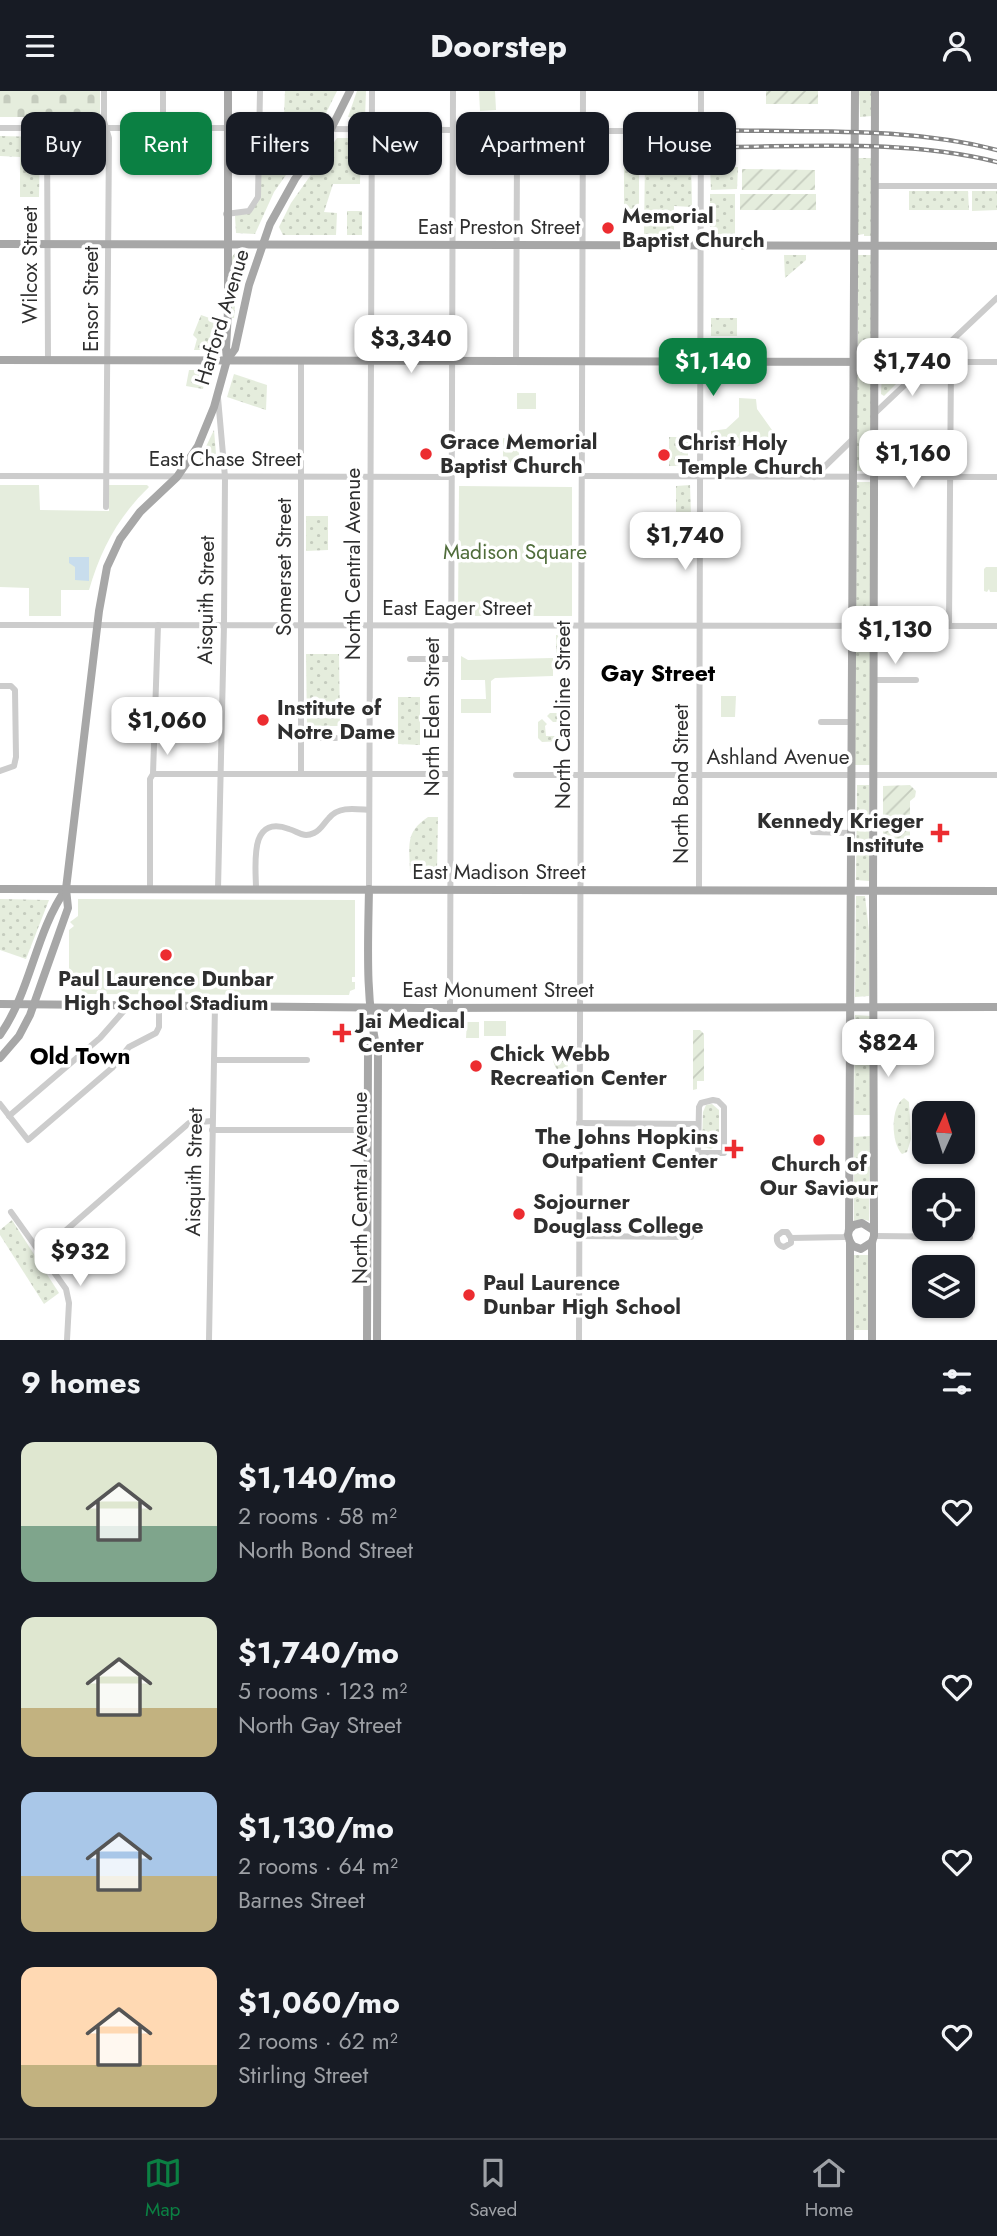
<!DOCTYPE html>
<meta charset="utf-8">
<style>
:root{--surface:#171b24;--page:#20242c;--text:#f1f3f6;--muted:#9ea1a6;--line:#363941;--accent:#0b8043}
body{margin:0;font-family:Jost,sans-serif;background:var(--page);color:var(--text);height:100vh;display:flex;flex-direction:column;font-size:26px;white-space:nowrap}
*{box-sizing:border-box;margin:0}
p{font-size:23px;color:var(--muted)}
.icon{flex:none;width:38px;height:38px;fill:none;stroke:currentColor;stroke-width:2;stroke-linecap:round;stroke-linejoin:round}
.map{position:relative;height:1249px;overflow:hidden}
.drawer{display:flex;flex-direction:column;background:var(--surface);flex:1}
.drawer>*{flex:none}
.top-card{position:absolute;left:21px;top:21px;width:956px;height:63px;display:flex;gap:14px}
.needle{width:46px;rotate:3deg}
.controls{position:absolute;left:912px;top:1010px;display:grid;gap:14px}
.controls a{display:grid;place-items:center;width:63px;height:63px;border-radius:14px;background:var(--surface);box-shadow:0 2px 5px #0004;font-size:35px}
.price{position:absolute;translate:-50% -60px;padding:0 16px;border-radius:14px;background:#fff;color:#222;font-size:23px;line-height:46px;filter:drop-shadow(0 2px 4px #0008)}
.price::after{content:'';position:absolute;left:50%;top:42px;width:21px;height:16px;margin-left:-10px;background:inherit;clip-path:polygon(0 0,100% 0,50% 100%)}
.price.on{background:var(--accent);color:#fff}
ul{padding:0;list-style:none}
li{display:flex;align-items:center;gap:21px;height:175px;padding:0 21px}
li span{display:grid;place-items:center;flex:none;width:196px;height:140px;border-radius:14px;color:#555}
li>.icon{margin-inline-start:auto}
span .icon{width:84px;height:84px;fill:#fffc;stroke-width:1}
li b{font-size:30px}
h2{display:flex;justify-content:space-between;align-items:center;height:84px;padding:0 21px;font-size:30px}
.pill{padding:0 24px;border-radius:14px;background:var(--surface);box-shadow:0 2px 5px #0004;font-size:24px;line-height:63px}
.pill.on{background:var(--accent);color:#fff}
header{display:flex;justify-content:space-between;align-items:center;height:91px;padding:0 21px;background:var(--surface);font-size:32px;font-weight:700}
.tabs{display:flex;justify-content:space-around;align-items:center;height:98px;border-top:2px solid var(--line);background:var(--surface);font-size:19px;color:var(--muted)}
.tabs a{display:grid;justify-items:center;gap:4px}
.tabs .on{color:var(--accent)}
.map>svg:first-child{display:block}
.grass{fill:url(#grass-dots)}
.cemetery{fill:url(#cemetery-stones)}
.park{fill:#e5eddd}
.garden{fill:url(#garden-furrows)}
.water{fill:#c8dded}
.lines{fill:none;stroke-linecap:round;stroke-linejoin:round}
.minor{stroke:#ccc;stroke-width:6}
.major{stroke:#a7a7a7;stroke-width:8}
.rail-casing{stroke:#848484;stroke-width:4.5}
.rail{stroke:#fff;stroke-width:2;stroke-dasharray:5;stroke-linecap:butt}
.poi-dot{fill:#ec2c30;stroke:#fff;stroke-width:2.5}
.labels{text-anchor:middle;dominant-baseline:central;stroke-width:7;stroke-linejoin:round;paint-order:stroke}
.poi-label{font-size:21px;font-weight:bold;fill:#2f2f2f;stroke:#fff;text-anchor:start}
.street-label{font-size:21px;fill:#2f2f2f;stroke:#fff}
.park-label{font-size:21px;fill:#506d3b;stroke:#fff}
.neighbourhood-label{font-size:23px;font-weight:bold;fill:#000;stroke:#fff}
</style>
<header><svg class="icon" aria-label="menu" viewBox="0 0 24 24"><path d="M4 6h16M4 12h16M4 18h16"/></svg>Doorstep<svg class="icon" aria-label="person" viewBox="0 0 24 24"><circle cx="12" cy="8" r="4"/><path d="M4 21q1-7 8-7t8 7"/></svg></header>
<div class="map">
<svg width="997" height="1249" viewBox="0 0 997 1249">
<defs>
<pattern id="grass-dots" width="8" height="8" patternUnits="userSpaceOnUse" patternTransform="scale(1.75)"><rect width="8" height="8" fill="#e5eddd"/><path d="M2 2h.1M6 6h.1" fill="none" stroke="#c5ccbe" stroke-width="1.8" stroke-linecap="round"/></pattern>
<pattern id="cemetery-stones" width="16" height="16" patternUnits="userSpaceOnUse" patternTransform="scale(1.75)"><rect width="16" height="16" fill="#e5eddd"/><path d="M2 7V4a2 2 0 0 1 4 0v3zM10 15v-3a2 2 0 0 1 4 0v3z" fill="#c5ccbe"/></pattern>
<pattern id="garden-furrows" width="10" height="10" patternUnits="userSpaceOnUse" patternTransform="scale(1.75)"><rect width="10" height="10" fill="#e5eddd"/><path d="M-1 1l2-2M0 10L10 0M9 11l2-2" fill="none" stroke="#c5ccbe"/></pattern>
</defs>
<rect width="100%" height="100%" fill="#fff"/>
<g class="grass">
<path d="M285,0h52l-20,40 -43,61 -19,42 -19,-1 -1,-17 23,-13 3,-34h18l3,-3z"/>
<path d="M357,0h9l-1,27 -17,-1z"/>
<path d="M859,0h13v25l-12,1z"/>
<path d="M0,45l40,1 -1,60h-19v-40l-20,-1z"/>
<rect x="75" y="45" width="24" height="33"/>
<path d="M337,47h24l-1,46h-27l-9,28 13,1 -1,22h-53l-4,-8 12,-24z"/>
<rect x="382" y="47" width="28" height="22"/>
<rect x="624" y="67" width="15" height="51"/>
<path d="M645,67h46l1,49 -18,-1v29l-30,-1z"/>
<path d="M858,67h13v78h-7v-2l-6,1z"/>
<path d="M710,76h28l-1,22 -26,1z"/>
<path d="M909,100h59l1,19h-60z"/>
<path d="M972,100h25v19l-25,1z"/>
<path d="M710,103h25v42h-24l-1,-2z"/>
<rect x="347" y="120" width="15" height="24"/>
<path d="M235,162h9l4,6 -13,47 -1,12h-2v-61z"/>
<path d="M784,164h22v5l-21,18z"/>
<path d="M858,164h13v91h-5v4h-8z"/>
<path d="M201,224l17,6 -4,29h-20l3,-11 -4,-4z"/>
<rect x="711" y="227" width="26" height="18"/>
<path d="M189,279h19l-5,19 -17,-3z"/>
<path d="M857,279h14v101h-15z"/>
<path d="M882,279l2,-1 26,1 -26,26 -3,-2z"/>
<path d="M234,283l33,11 -1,25 -39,-13z"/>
<path d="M214,339l3,36 -13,1 -4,-8z"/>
<rect x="669" y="346" width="19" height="29"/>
<path d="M857,391h14l-1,135h-14z"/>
<path d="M690,394l1,31h-15v-30z"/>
<path d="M306,425h22v34l-22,1z"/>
<path d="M856,542h14v132h-15z"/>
<rect x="556" y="544" width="14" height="19"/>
<path d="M306,563h33l1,72h-33z"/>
<path d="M398,606h22v48l-22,-1z"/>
<path d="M550,622h13l4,6 1,8h-9v-5h-6l-6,-6z"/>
<path d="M542,628l5,5 -2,2 1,10h11l4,5 -19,1 -4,-4v-16z"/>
<path d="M857,694h12v96l-13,-1z"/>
<path d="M428,726h10l-1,53 -4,1 -4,6 1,3 -4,-3 -11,1 -5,-6c0,-26 -6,-39 18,-55z"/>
<path d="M856,805h9l4,35v65l-14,1z"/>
<path d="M0,808l49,1 -23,59 -26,-9z"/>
<path d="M855,924l15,1v99h-16z"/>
<path d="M567,953l1,31c-19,-4 -20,-26 -1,-31z"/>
<path d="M904,1007l5,4 2,37 -4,13 -5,2c-11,-11 -12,-47 2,-56z"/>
<path d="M712,1013l7,6v33l-8,6 -7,-2 -2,-4 1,-31 3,-7z"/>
<path d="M870,1045l-1,85 -7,-2 -8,2v-84z"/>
<path d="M12,1129l47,73 -15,11 -44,-69v-5z"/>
<path d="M851,1164h18l-1,75h-15z"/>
</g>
<rect class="cemetery" x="0" y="0" width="100" height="26"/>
<g class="park">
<path d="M479,0h16l1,19 -16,1z"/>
<path d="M467,27h108l-1,35 -63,-1v6h-45z"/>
<path d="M679,67h11l-2,23h-10z"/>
<rect x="517" y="302" width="19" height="16"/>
<path d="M739,307l17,1 1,10 20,28 -11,1 -2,5h-15l-17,5 -10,-7 -11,1v-11l15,-2 13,-12z"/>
<rect x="503" y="347" width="16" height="26"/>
<rect x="883" y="367" width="30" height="10"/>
<path d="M0,394h39l1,25 69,1v-26h38l2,2c-31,30 -48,62 -60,103h-28v26h-32v-28l-29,-1z"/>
<path d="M459,395l113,1v129h-114z"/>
<path d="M986,476h11v25h-7l-1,-3 -2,3 -3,-1v-22z"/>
<path d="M461,565l7,4 85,-2v18l-58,2 -4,3v32h-30v-14h25l-1,-19h-24z"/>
<path d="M721,605h15l-1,21h-14z"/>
<path d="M78,808l277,1v77h-3v5h3v7l-5,2 -1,4 -263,-1 -17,-14v-50l5,-4 -4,-4 8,-6z"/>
<rect x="484" y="930" width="22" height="15"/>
<path d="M467,931h12v16h-13z"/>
</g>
<g class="garden">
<rect x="766" y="0" width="52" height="13"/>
<path d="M742,78l73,1v20h-73z"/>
<rect x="740" y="103" width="76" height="16"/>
<path d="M910,694l6,6 -1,6 -5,4v44l-27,-2v-57z"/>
<path d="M693,939h7l4,4v47h-7v8l-4,1z"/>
</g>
<path class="water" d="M69,466h20v24l-14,-1v-13l-6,-4z"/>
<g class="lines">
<g class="minor">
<path d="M104,0v30l5,17 -3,369"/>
<path d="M0,37h259"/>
<path d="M47,37l1,232"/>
<path d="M163,37v-37"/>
<path d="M331,38l121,1"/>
<path d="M583,40h118"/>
<path d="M876,95h121"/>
<path d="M226,123l23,-3 9,-14 2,-106"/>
<path d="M301,269v414"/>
<path d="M516,270l1,-206 66,-2"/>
<path d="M930,271h67"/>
<path d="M218,307l7,79 -1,148 -6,264"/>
<path d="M875,322l122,-115"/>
<path d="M0,385l451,1"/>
<path d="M582,385l415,1"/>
<path d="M814,386l38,-37"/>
<path d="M0,534l997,1"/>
<path d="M949,535l2,-264"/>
<path d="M410,568h40"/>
<path d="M874,589h42"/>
<path d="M0,595h11l4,4 1,67 -2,9 -14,5"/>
<path d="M821,631h31"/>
<path d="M301,647h35"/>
<path d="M153,683h297"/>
<path d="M516,684h481"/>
<path d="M813,741l38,1"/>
<path d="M150,798v-110l3,-5 5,-149"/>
<path d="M256,798c0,-23 -8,-75 33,-60 10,3 14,9 25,4 7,-3 9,-9 15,-15 10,-12 26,-9 40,-8"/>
<path d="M369,798l3,-798"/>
<path d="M699,798l2,-798"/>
<path d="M450,917l3,-917"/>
<path d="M214,969h93"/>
<path d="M713,1009l5,1 6,6v46h-26l1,-46 2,-4z"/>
<path d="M0,1013l28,36 84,-72 17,-21 27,-14 3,-6v-22"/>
<path d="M9,1025l91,-78 29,-33"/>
<path d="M579,1032l119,1"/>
<path d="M212,1039h156"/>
<path d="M11,1121l55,77 3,14 -2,37"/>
<path d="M579,1145l112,1"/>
<path d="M874,1145l96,1"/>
<path d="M791,1147v5l-7,4c-5,-1 -8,-5 -7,-11l5,-4h5l4,6 53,-1 4,-2"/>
<path d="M41,1161l148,-129 23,-2"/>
<path d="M209,1249l6,-335"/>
<path d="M579,1249l4,-1249"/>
</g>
<g class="major">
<path d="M0,153l997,2"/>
<path d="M0,269l930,2"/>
<path d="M227,269l-1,-11 2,-39v-219"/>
<path d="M0,798l997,2"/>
<path d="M369,798c-1,55 -4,112 9,165l-1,286"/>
<path d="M0,913l424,4 573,-1"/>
<path d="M0,944c31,-44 35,-102 66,-146"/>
<path d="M0,967l19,-22 11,-21 38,-107 -2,-19 33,-278 8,-44 13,-28 20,-27 37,-35 21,-31 16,-39 13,-47 8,-11 14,-64 21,-61 25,-45 36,-50 19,-38"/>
<path d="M849,1139l5,-5 8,-2 11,7"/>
<path d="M850,1151l3,4 8,3 11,-7"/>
<path d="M367,1249l1,-286 5,-17"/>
<path d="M850,1249v-98l-2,-7 1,-5 6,-1139"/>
<path d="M872,1249v-98l2,-6 -1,-337 2,-808"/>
</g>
<g class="rail-casing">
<g id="rail">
<path d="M714,39c95,3 189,-4 283,20"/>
<path d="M714,56c93,0 191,-8 283,15"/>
</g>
</g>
<use href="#rail" class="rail"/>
</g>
<g class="poi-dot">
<circle cx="608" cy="137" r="7"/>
<circle cx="426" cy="363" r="7"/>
<circle cx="664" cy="364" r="7"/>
<circle cx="263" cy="629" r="7"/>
<path d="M936.5 731.5h7v7h7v7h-7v7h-7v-7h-7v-7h7z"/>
<circle cx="166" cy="864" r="7"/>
<path d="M338.5 931.5h7v7h7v7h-7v7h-7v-7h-7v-7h7z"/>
<circle cx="476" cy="975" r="7"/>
<circle cx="819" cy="1049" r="7"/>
<path d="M730.5 1047.5h7v7h7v7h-7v7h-7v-7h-7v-7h7z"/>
<circle cx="519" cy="1123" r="7"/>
<circle cx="469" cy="1204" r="7"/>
</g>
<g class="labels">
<g class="poi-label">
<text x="622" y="125">Memorial<tspan x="622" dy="24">Baptist Church</tspan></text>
<text x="440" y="351">Grace Memorial<tspan x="440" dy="24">Baptist Church</tspan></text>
<text x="678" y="352">Christ Holy<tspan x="678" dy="24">Temple Church</tspan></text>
<text x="277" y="617">Institute of<tspan x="277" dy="24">Notre Dame</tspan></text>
<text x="924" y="730" text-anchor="end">Kennedy Krieger<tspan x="924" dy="24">Institute</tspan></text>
<text x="166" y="888" text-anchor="middle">Paul Laurence Dunbar<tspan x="166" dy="24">High School Stadium</tspan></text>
<text x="358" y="930">Jai Medical<tspan x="358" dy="24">Center</tspan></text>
<text x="490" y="963">Chick Webb<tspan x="490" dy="24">Recreation Center</tspan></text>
<text x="718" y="1046" text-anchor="end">The Johns Hopkins<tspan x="718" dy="24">Outpatient Center</tspan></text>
<text x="819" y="1073" text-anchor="middle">Church of<tspan x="819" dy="24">Our Saviour</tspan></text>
<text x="533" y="1111">Sojourner<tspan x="533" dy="24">Douglass College</tspan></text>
<text x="483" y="1192">Paul Laurence<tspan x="483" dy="24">Dunbar High School</tspan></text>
</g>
<g class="street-label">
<text x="499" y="136">East Preston Street</text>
<text transform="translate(30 174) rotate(-90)">Wilcox Street</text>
<text transform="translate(91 208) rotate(-90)">Ensor Street</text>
<text transform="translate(222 226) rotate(-73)">Harford Avenue</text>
<text x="225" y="368">East Chase Street</text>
<text transform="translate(353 473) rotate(-90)">North Central Avenue</text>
<text transform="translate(284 476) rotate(-90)">Somerset Street</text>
<text transform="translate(206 509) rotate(-89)">Aisquith Street</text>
<text x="457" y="517">East Eager Street</text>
<text transform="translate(563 624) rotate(-90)">North Caroline Street</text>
<text transform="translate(432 626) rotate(-90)">North Eden Street</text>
<text x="778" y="666">Ashland Avenue</text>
<text transform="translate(681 693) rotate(-90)">North Bond Street</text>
<text x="499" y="781">East Madison Street</text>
<text x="498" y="899">East Monument Street</text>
<text transform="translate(194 1081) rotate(-89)">Aisquith Street</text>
<text transform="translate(360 1097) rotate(-90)">North Central Avenue</text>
</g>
<g class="park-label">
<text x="515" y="461">Madison Square</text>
</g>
<g class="neighbourhood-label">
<text x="658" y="582">Gay Street</text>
<text x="80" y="965">Old Town</text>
</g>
</g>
</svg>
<div class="controls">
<a><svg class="needle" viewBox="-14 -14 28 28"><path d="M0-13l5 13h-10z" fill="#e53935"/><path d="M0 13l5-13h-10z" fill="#9ea1a6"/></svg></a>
<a><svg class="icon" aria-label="locate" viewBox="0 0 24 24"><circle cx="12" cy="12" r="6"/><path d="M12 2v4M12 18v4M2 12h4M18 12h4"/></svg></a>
<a><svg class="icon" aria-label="layers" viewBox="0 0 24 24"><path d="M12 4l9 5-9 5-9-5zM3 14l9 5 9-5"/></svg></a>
</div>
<b class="price" style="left:411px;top:284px">$3,340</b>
<b class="price on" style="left:713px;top:307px">$1,140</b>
<b class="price" style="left:912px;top:307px">$1,740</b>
<b class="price" style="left:913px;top:399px">$1,160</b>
<b class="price" style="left:685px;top:481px">$1,740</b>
<b class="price" style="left:895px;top:575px">$1,130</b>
<b class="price" style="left:167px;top:666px">$1,060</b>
<b class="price" style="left:888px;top:988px">$824</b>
<b class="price" style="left:80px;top:1197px">$932</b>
<div class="top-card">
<a class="pill">Buy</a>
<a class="pill on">Rent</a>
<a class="pill">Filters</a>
<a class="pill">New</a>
<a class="pill">Apartment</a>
<a class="pill">House</a>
</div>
</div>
<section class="drawer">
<h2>9 homes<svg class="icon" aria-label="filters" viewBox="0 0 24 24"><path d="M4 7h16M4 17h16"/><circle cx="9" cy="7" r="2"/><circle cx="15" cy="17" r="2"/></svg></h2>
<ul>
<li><span style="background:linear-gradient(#dfe7d0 60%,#7fa58c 0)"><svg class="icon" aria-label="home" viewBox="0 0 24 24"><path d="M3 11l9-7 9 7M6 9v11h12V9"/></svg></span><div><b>$1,140/mo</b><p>2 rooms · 58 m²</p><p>North Bond Street</p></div><svg class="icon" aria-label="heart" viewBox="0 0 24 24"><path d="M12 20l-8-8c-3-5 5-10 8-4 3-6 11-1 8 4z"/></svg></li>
<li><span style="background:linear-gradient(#dfe7d0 65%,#c2b280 0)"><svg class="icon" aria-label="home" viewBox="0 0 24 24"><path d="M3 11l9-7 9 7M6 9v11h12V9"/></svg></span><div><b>$1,740/mo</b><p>5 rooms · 123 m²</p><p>North Gay Street</p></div><svg class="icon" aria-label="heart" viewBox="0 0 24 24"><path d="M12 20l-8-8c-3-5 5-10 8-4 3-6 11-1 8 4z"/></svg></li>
<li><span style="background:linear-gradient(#a9c7e8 60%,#c2b280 0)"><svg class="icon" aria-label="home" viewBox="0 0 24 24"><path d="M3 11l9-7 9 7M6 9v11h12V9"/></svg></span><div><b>$1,130/mo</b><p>2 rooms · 64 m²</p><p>Barnes Street</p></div><svg class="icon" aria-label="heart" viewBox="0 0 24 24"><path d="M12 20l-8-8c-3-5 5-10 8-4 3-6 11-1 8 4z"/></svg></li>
<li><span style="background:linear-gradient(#ffd9b3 70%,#c2b280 0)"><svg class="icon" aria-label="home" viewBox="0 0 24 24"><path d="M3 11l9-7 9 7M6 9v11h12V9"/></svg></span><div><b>$1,060/mo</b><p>2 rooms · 62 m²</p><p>Stirling Street</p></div><svg class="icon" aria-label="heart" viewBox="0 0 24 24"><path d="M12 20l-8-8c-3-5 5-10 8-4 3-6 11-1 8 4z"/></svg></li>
</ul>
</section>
<nav class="tabs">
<a class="on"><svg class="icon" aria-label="map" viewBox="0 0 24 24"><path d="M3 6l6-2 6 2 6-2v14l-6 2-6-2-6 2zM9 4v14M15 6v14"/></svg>Map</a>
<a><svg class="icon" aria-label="saved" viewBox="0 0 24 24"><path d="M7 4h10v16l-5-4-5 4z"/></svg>Saved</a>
<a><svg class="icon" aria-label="home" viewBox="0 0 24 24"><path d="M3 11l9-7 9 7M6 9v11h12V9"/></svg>Home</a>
</nav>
